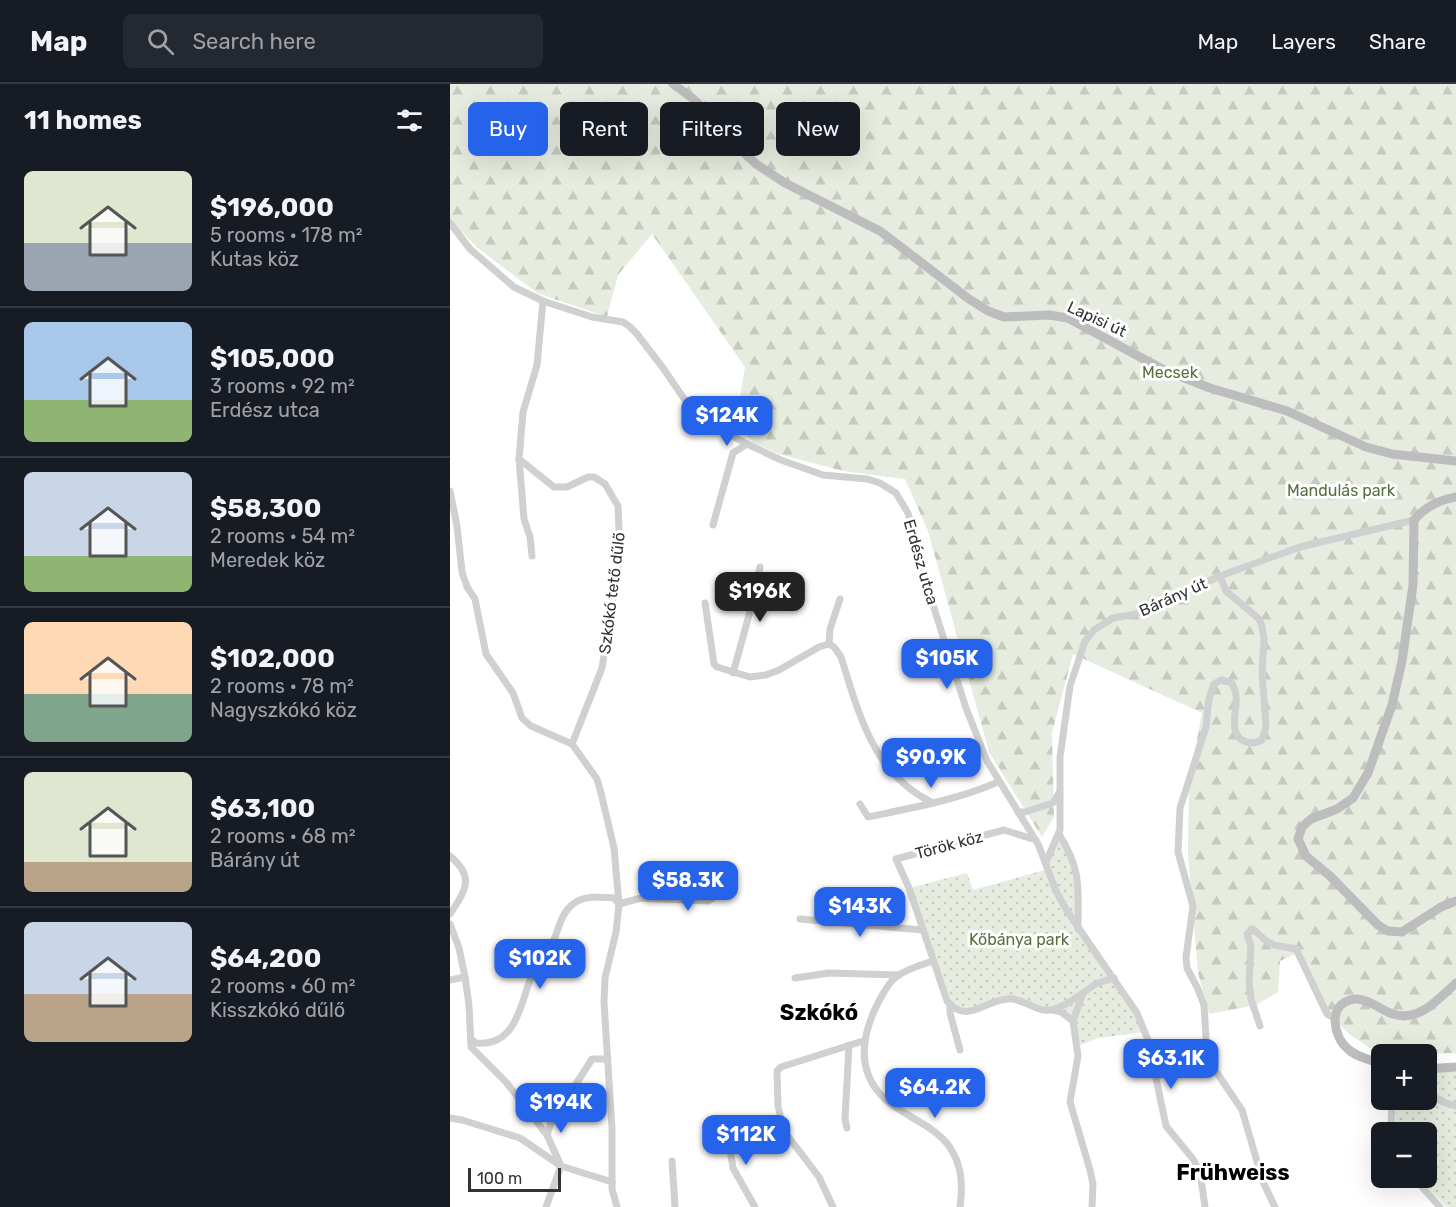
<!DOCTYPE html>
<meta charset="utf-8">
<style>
:root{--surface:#171b24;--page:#242831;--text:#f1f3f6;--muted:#9ea1a6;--line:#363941;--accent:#2563eb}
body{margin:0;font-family:Rubik,sans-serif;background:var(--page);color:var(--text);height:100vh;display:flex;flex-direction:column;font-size:22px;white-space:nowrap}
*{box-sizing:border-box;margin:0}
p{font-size:20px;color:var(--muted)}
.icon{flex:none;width:33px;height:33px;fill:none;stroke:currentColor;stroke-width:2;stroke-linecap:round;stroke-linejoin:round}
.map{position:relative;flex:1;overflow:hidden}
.details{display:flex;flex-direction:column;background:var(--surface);width:450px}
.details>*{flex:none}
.banner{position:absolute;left:18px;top:18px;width:570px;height:54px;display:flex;gap:12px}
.controls{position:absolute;left:921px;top:960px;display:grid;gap:12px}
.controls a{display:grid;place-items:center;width:66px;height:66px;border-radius:9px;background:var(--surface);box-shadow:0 6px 24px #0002;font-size:30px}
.scale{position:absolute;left:18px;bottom:15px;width:93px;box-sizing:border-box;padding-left:6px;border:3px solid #333;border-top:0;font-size:16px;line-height:21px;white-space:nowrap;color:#333;-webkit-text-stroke:4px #fff;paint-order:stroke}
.price{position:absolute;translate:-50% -51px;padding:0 14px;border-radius:12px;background:var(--accent);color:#fff;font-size:20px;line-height:39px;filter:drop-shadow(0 2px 3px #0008)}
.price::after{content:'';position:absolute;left:50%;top:36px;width:18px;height:14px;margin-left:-9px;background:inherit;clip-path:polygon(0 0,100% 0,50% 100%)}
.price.on{background:#222;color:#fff}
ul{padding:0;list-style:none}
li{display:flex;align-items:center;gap:18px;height:150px;padding:0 24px}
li+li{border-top:2px solid var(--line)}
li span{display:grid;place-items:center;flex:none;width:168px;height:120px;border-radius:9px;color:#555}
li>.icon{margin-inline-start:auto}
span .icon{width:72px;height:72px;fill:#fffc;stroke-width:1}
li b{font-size:26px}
h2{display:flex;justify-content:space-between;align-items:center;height:72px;padding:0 24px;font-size:26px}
.pill{padding:0 21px;border-radius:9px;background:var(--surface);box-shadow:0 6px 24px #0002;font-size:21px;line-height:54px}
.pill.on{background:var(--accent);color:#fff}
header{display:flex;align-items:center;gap:36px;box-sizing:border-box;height:84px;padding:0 30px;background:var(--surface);border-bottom:2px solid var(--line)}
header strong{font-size:28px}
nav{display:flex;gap:33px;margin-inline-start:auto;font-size:21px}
.search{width:420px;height:54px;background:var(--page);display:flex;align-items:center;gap:15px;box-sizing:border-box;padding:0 21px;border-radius:9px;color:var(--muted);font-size:22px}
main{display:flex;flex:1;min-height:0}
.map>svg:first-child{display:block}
.grass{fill:url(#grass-dots)}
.forest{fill:url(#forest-firs)}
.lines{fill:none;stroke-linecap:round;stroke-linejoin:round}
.street{stroke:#d0d0d0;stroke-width:7}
.secondary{stroke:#bdbdbd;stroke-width:9}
.labels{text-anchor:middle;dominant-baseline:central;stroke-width:6;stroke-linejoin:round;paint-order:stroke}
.street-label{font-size:16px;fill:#333;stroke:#fff}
.park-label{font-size:16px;fill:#56703f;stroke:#fff}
.district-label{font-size:22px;font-weight:bold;fill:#000;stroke:#fff}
</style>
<header>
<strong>Map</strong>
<div class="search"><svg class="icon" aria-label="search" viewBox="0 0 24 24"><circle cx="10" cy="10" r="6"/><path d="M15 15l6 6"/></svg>Search here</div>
<nav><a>Map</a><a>Layers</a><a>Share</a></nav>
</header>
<main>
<section class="details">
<h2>11 homes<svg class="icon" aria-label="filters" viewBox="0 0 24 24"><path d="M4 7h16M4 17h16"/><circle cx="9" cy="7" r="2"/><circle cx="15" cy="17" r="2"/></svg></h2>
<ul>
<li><span style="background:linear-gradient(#dfe7d0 60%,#9aa5b1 0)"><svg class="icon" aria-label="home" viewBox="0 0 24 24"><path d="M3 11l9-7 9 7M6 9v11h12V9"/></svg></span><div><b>$196,000</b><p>5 rooms · 178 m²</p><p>Kutas köz</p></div></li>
<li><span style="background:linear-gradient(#a9c7e8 65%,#8fb573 0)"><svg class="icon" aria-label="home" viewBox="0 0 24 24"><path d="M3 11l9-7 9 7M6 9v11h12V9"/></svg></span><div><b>$105,000</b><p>3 rooms · 92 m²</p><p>Erdész utca</p></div></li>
<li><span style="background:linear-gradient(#c9d6e8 70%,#8fb573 0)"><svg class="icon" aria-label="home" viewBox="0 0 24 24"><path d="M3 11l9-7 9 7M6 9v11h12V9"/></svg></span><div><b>$58,300</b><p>2 rooms · 54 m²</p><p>Meredek köz</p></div></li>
<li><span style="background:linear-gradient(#ffd9b3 60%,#7fa58c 0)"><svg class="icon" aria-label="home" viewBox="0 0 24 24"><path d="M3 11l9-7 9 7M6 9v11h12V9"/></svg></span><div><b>$102,000</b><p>2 rooms · 78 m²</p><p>Nagyszkókó köz</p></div></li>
<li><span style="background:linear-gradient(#dfe7d0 75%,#b9a48a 0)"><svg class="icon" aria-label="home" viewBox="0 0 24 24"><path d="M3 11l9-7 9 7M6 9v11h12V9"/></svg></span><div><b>$63,100</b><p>2 rooms · 68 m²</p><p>Bárány út</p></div></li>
<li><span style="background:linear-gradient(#c9d6e8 60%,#b9a48a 0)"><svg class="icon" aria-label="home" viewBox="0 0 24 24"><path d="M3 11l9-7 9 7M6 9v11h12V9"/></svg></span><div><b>$64,200</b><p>2 rooms · 60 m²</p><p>Kisszkókó dűlő</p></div></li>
</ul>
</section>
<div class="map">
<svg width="1006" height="1123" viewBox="0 0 1006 1123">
<defs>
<pattern id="grass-dots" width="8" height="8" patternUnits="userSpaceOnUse" patternTransform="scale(1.5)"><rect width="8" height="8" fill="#e6ecdf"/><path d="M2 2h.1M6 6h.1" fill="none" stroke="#c6cbc0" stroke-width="1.8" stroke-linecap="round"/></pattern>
<pattern id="forest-firs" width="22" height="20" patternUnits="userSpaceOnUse" patternTransform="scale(1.5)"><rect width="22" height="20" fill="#e6ecdf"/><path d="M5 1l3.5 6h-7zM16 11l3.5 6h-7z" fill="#c6cbc0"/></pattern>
</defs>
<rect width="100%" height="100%" fill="#fff"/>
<g class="grass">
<path d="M608,754l14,17 6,74 36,49 31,54 -47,6 -20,8 -4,-18 -8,-11 -57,-19 -39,14 -17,-4 -44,-120 58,-15 6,17 75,-21 -2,-7z"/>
<path d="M1006,986v137h-10l-27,-29h7v-46h-31l1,-32h30l1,-29z"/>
</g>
<path class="forest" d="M0,0h1006v969l-77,1 -30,-20 -23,-23 -28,-58 -18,8 -2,31 -22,13 -47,9 -11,-41 -10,-118 1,-74 13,-68 -129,-59 -21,79 2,84 -12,20 -53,-85 -61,-221 -23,-52 -62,-8 -64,-17 -26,-11 -17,-22 9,-54 -93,-133 -34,41 -11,42 -70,-24 -59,-45 -28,-27z"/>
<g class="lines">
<g class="street">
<path d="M0,139l20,26 44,38 29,14 49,16 31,5 6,4 8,8 26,34 24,35 38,29 22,12 34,16 42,15 44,4 13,4 16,10 12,20 25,92 33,103 21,53 51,83 18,47 11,20 70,102 11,27 18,86 27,33 7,13 5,35"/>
<path d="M93,217l-6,64 -14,47 -4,47 35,28h13l21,-10h6l11,7 13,22 2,48 -18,114 -30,76"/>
<path d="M69,375l5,60 6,18 2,19"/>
<path d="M0,407l7,35 5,46 5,15 8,12 11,55 27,39 9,25 9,8 41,18 25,35 4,14 13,55 5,56 -3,28 -11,46 -1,24 8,126v61l5,18"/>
<path d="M263,441l20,-72 14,-9"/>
<path d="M770,492l6,15 33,28 3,7 2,14 -2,32 4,54 -4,14c-6,3 -12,4 -18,1 -15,-7 -8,-27 -8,-40 1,-6 -1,-12 -4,-18l-11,-3 -7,4 -5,15 -3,28 -26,81 -2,44 15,54 -7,51 1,11 10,19 7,18 3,50 6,12 29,43 21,72 12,25"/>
<path d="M255,519l9,61 3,3 33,10 16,-2 13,-5 40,-23 10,-3 5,3 7,10c18,57 32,116 90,145"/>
<path d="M379,560l1,-15 10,-30"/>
<path d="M283,589l15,-54 12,-52"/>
<path d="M410,720l8,13c43,-9 89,-17 130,-35"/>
<path d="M568,728h7l28,-9 6,-10"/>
<path d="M609,750c23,37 19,53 19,95"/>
<path d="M586,756l-32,-10 -108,29 13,29 38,113c20,24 36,0 60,-2 16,-2 27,13 44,11 14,-2 33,-19 45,-26 6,-3 12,-4 18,-6"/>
<path d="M0,772c25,21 16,34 0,58"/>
<path d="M596,778l14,-32v-73l10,-71 15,-45 9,-11 19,-12 23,-4 84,-38 80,-29 114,-27"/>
<path d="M350,835l123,11"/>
<path d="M0,840l9,24 6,29 4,28 2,42 35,35 41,53"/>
<path d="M483,877c-12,4 -27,8 -37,16 -7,5 -12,15 -16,22 -17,32 -26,69 3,98 19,19 50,27 66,49 13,19 14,38 11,61"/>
<path d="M345,894l34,-5 70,2"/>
<path d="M0,896l15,-3"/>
<path d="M633,909l-10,28 5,35 -8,46 20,68 3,14 -1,23"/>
<path d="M500,920v9l10,37"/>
<path d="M603,926l8,2 12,9"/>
<path d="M810,942l-9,-27 -2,-17 2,-36 -4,-12 6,-5 12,11 9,5 22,4 31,65 8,4"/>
<path d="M21,955l5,4c39,4 44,-36 54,-63 5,-14 16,-24 22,-36 7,-14 8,-30 21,-40 11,-9 28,-7 41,-6l5,6 22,-6 67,3 15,-10 8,-14"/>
<path d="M976,1009l20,10 10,3"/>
<path d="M942,1016l-1,25 2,7"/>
<path d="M0,1034l12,2 58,18 41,28 51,16"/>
<path d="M397,1044l-2,-9 4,-74"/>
<path d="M277,1045l6,39 22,39"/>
<path d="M222,1077l3,46"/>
<path d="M964,1094l26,29"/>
<path d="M96,1123l15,-41 -14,-31 4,-12 41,-64h16"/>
<path d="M383,1123l-14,-30 -35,-46 -6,-25 -1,-35 4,-4 82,-26"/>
</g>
<g class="secondary">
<path d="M223,0l19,14 23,21 26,31 15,14 29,19 95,48 89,68 19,12 16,6 45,-2 19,3 96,52 46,18 77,23 79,36 26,7 64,7"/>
<path d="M1006,413c-17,3 -31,10 -42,23l-1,65 -11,76 -10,44 -24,68 -15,25 -16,11 -26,10 -9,8 -4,12 8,17 24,20 48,49 10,6 14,1 39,-25 15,-6"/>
<path d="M932,980c-11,-4 -26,-7 -34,-15 -15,-12 -20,-43 2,-49 8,-3 16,1 23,4 6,3 13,8 20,10 26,9 46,-16 63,-31"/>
<path d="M976,985l30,-2"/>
</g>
</g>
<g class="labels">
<g class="street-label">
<text transform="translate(647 235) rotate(25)">Lapisi út</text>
<text transform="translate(471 478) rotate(74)">Erdész utca</text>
<text transform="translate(162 509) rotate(-83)">Szkókó tető dűlő</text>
<text transform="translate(723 513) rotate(-24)">Bárány út</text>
<text transform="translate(499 761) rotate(-15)">Török köz</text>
</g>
<g class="park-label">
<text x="720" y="288">Mecsek</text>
<text x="891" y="406">Mandulás park</text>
<text x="569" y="855">Kőbánya park</text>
</g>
<g class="district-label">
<text x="369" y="928">Szkókó</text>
<text x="783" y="1088">Frühweiss</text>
</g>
</g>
</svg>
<div class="controls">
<a>+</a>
<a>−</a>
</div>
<div class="scale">100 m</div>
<b class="price" style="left:277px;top:363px">$124K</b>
<b class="price on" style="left:310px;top:539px">$196K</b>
<b class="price" style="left:497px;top:606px">$105K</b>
<b class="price" style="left:481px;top:705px">$90.9K</b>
<b class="price" style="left:238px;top:828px">$58.3K</b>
<b class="price" style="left:410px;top:854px">$143K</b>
<b class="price" style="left:90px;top:906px">$102K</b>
<b class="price" style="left:721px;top:1006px">$63.1K</b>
<b class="price" style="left:485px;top:1035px">$64.2K</b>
<b class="price" style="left:111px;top:1050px">$194K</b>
<b class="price" style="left:296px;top:1082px">$112K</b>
<div class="banner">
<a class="pill on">Buy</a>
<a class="pill">Rent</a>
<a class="pill">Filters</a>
<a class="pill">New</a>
</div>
</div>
</main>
